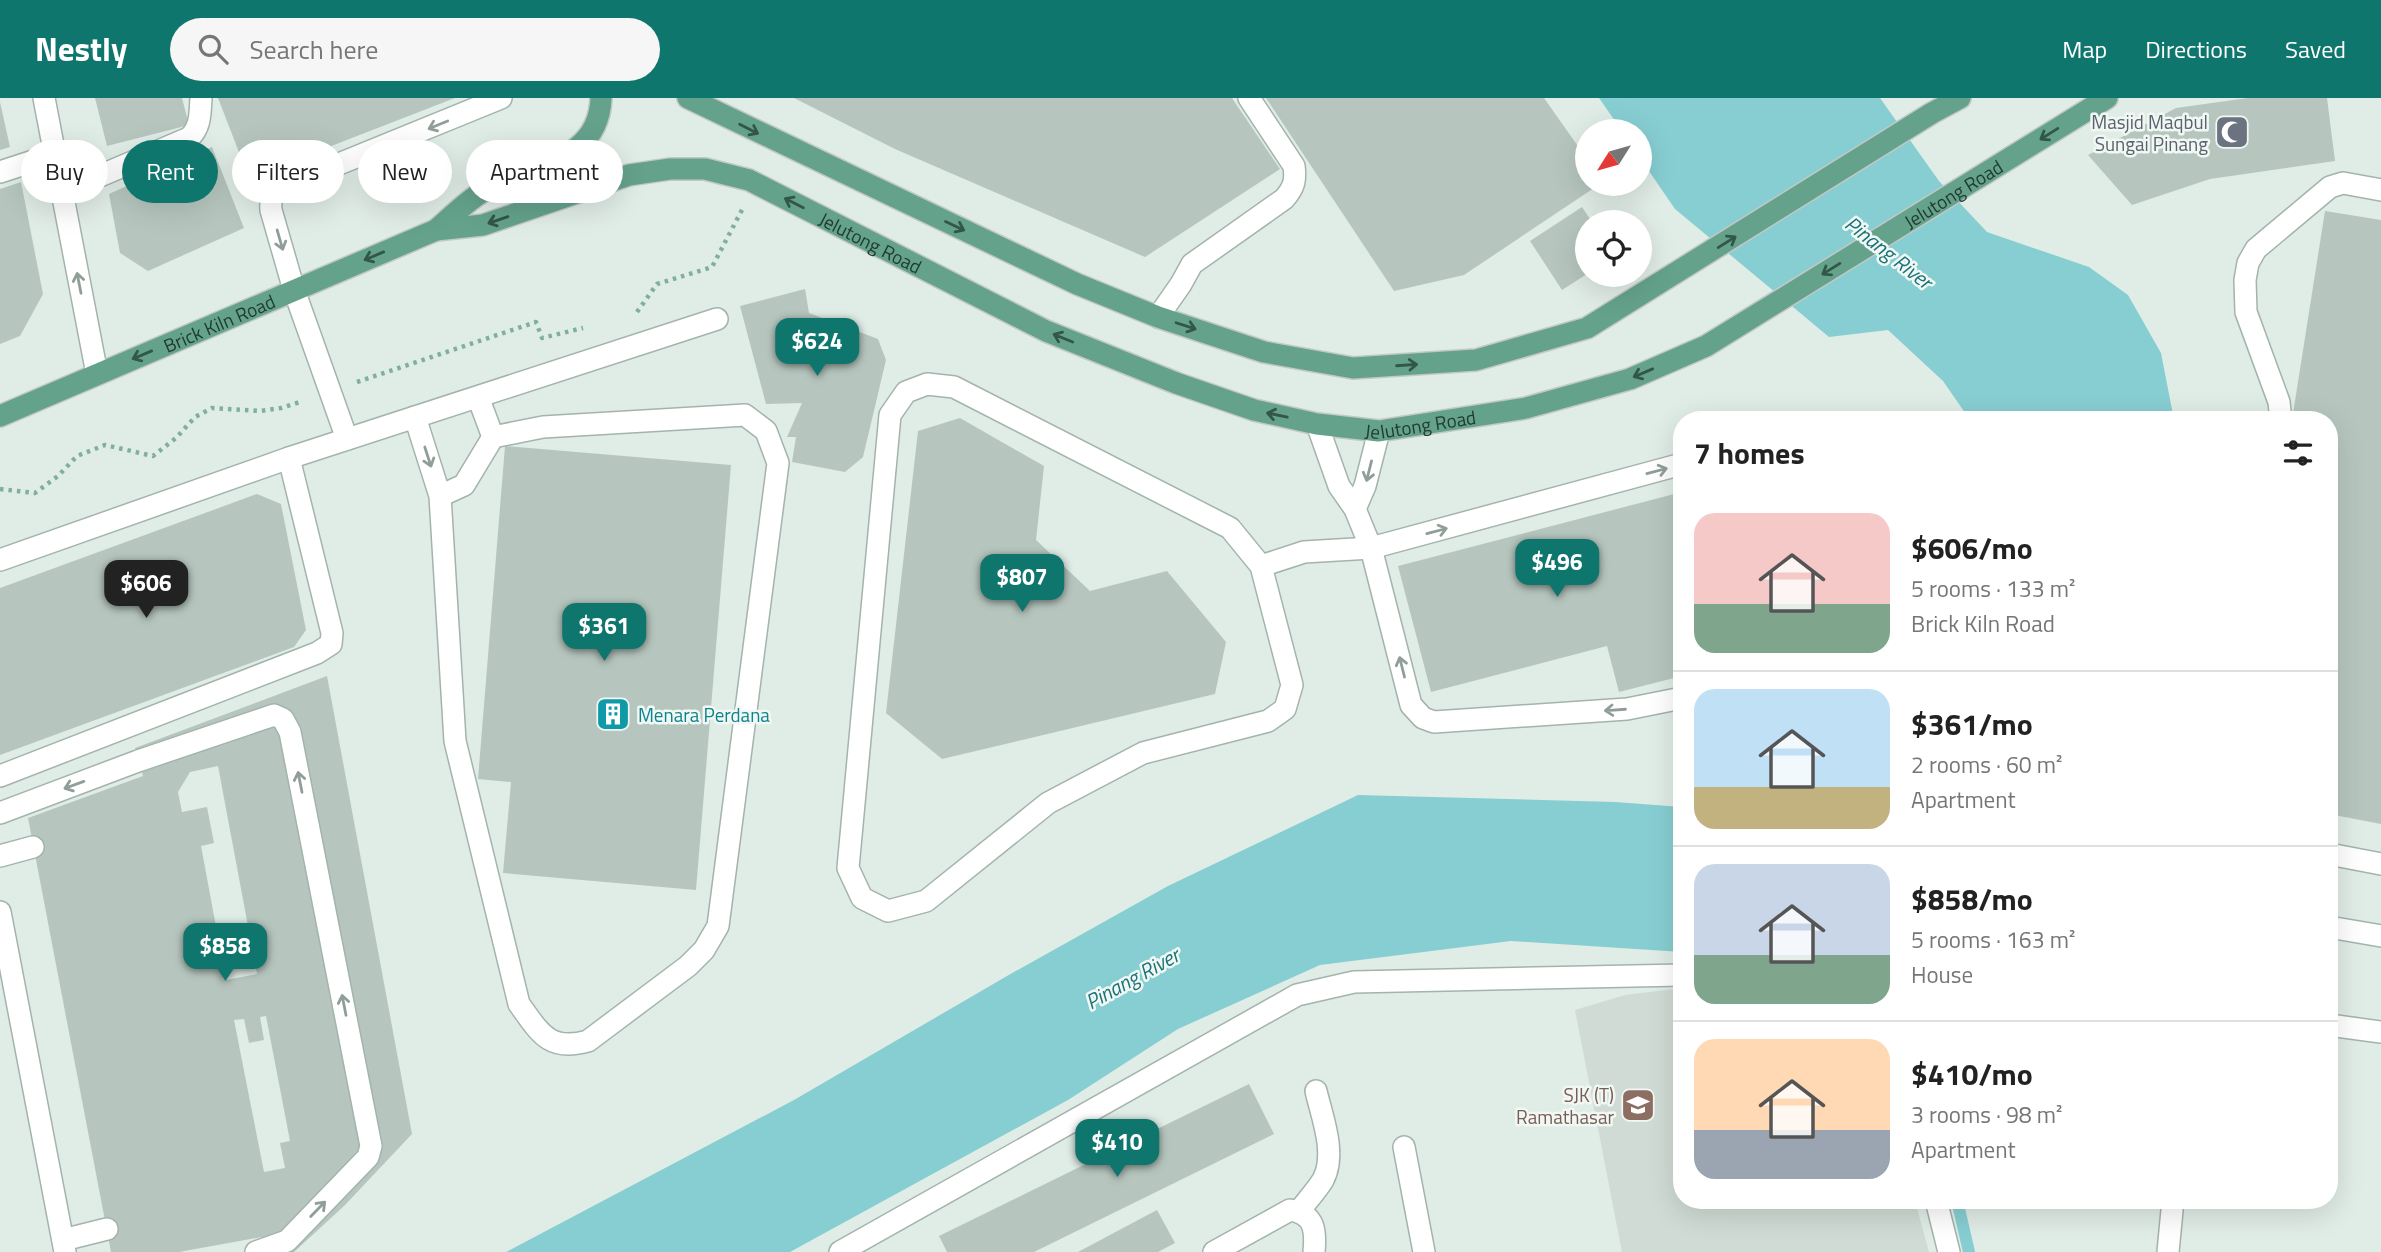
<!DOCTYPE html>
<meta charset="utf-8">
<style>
:root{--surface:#fff;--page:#f6f6f6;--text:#222;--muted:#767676;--line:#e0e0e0;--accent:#0f766e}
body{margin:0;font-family:"Titillium Web",sans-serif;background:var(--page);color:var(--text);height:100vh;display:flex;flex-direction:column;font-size:26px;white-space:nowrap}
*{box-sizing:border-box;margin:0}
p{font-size:23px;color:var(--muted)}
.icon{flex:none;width:38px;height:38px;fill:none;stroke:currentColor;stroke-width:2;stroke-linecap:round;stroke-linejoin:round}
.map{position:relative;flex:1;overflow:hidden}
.drawer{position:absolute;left:1673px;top:313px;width:665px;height:798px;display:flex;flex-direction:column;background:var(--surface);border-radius:28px;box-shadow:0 7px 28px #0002}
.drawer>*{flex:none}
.hud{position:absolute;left:21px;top:42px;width:665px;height:63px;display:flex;gap:14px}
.needle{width:46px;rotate:233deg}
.fabs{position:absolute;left:1575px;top:21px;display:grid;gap:14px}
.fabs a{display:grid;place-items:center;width:77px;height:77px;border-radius:50%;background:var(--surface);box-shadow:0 7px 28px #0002;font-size:35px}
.price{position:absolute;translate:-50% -60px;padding:0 16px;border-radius:14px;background:var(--accent);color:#fff;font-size:23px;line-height:46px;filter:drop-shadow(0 2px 4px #0008)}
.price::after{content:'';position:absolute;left:50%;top:42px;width:21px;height:16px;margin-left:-10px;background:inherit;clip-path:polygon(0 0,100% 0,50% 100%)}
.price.on{background:#222;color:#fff}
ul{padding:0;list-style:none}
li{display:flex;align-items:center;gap:21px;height:175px;padding:0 21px}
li+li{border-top:2px solid var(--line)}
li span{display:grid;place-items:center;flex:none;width:196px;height:140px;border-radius:21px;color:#555}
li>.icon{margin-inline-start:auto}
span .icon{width:84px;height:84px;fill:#fffc;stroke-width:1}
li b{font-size:30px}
h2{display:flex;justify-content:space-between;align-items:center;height:84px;padding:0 21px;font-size:30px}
.chip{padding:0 24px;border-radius:32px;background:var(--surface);box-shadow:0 7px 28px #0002;font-size:24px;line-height:63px}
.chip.on{background:var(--accent);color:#fff}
header{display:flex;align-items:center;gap:42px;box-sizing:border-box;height:98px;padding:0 35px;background:var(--accent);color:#fff}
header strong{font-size:33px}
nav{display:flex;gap:38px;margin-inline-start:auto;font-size:24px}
.search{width:490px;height:63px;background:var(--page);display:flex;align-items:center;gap:18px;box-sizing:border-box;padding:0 24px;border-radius:38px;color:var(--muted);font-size:26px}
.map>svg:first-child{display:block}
.built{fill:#cfdbd4}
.water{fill:#87ced2}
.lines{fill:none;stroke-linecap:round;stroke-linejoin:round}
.stream{stroke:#87ced2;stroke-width:12}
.building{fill:#b6c6be;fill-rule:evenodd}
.minor-casing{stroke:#a3b4ac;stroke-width:24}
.major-casing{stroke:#c1c8c6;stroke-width:24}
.path{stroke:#80b09c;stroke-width:4.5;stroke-dasharray:3.5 5;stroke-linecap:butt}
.minor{stroke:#fff;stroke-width:21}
.major{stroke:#64a28c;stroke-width:21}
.oneway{stroke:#909e98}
.oneway2{stroke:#325648}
.labels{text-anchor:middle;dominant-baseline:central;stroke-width:5;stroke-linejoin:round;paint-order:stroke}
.worship-label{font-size:19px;fill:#5b616d;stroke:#f1f8f4;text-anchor:end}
.street-label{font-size:19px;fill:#213c32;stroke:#f1f8f4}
.culture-label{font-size:19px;fill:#0d838f;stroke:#f1f8f4;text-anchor:start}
.education-label{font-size:19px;fill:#785e54;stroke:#f1f8f4;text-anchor:end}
.water-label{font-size:21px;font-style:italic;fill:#1a7379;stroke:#f1f8f4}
</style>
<header>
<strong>Nestly</strong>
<div class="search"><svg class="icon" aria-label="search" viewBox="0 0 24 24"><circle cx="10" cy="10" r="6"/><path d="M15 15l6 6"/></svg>Search here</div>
<nav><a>Map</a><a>Directions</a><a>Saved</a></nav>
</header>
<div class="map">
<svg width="2381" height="1154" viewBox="0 0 2381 1154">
<rect width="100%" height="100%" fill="#e0ece6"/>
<path class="built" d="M1682,890v212l233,1 14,51h-307l-47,-242 50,-15z"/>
<g class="water">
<path d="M1599,0h281l59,83 48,51 102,35 39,28 33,58 13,67h-204l-27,-39 -55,-51 -59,7 -154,-128 -35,-51v-27h-18z"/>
<path d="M1358,697l257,7 67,5v145l-171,-11 -191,24 -142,64 -110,71 -278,152h-284l288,-152 213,-124 161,-90z"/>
</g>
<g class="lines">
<path class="stream" d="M1957,1102l12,52"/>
</g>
<g class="building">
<path d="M95,0h87l7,27 -82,21z"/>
<path d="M218,0h237l-206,80z"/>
<path d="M794,0h438l48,71 -135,88 -250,-108z"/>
<path d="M1266,0h278l43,61v25h13l-136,91 -70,16z"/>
<path d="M2248,0h79l8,63 -125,18 -78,26 -44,-50 88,-47z"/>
<path d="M0,4l10,45 -10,3z"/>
<path d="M212,49l32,81 -96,43 -28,-18 -11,-59z"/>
<path d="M21,84l22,112 -23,42 -20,8v-155z"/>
<path d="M1582,109l10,15h-5v52l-25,16 -32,-49z"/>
<path d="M2325,113l56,9v604l-52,-10v-394h-37z"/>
<path d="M805,191l4,24 69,26 8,21 -23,97 -18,15 -53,-10 4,-25h-9l15,-34 -36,1 -26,-98z"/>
<path d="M960,320l84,48 -8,74 54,51 77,-20 59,71 -11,52 -273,65 -56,-46 32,-282z"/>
<path d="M505,348l226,19 -35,425 -193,-17 8,-91 -33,-3z"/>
<path d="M1682,394v184l-63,16 -12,-46 -176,46 -33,-126z"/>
<path d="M257,396l24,10 25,126 -12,17 -294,108v-167z"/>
<path d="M327,578l85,458 -67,71 -51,47h-29l-3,-15 -83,15h-68l-83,-434 115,-42 -8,-28zM218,668l39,208 -31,6 -25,-134 13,-3 -7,-36 -25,5 -4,-20 12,-20zM266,918l24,125 -10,2 5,25 -21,4 -30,-152 10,-1 5,24 15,-3 -4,-23z"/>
<path d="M1249,986l25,50 -240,118h-87l-8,-16z"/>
<path d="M1157,1112l18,33 -17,9h-80z"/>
</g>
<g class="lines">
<g class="minor-casing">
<g id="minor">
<path d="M44,0l53,276"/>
<path d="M0,74l55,-18"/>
<path d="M62,94l127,-54c12,-11 11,-25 12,-40"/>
<path d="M1158,219l23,-33 11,-20 92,-65c10,-11 12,-19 10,-33l-45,-68"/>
<path d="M927,286l27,3 276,141 31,38 31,119 -7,24 -17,12 -125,32 -95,50 -122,98 -38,10 -26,-13 -14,-30 42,-453 16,-23z"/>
<path d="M478,299l15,40"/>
<path d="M415,319l25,79 15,245 64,263c21,29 30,48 69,37l100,-75 16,-16 14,-24 60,-463 -12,-32 -21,-16 -202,12 -50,10 -29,48 -24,11"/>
<path d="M2281,322l-2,-18 -33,-90 -1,-32 3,-17 8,-14 74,-62 13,-4 38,7"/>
<path d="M1317,326l22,62 16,23 16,39 40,157 12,13 11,4 193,-13 55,-11"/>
<path d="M347,341l-53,-149 -23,-80c-1,-10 1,-15 9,-22l221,-90"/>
<path d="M1355,411l10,-23 14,-55"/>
<path d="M0,462l289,-102 428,-139"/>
<path d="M1261,468l43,-14 67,-4 311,-84"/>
<path d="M0,678l317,-123 14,-9 1,-11 -43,-175"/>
<path d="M0,715l138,-52 136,-46 9,4 7,13 81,414 -3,11 -81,84 -31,11"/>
<path d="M2329,756l52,10"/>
<path d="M0,758l33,-9"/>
<path d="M0,814l65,340"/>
<path d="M2329,829l52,9"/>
<path d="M2329,927l52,7"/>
<path d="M1404,1049l20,105"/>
<path d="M1936,1102l13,52"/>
<path d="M1299,1113c8,-10 17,-20 24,-31 14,-26 -1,-63 -7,-89"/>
<path d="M63,1142l44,-11"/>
<path d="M840,1154l457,-257 57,-13 328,-7"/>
<path d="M1214,1154l76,-42c25,4 26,21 24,42"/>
<path d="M2168,1154l5,-52"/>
</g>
</g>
<g class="major-casing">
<g id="major">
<path d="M688,0l389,186 81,33 106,35 89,16 123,-8 111,-32 345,-215 28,-15"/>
<path id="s1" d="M436,132l47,-5 146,-50 41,-6h35l44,11 297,151 130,52 78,27 63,14 62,7 147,-23 104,-29 76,-33 401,-248"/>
<path id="s2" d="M0,318l436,-186c15,-13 30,-28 46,-38 44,-28 117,-27 119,-94"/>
</g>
</g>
<g class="path">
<path d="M637,214l20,-28 55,-17 31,-59"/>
<path d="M357,284l179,-60 6,16 41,-10"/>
<path d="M0,391l35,4 23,-17 19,-20 28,-11 48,11 23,-18 19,-21 17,-9 48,3 21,-3 22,-7"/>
</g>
<use href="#minor" class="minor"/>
<use href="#major" class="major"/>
</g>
<defs><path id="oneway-shaft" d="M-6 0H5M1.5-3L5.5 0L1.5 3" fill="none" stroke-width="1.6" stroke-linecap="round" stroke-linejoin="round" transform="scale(1.75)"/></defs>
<g class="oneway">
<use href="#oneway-shaft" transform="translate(438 27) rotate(158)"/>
<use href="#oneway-shaft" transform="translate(280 142) rotate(74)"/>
<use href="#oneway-shaft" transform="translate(79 185) rotate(-101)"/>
<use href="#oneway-shaft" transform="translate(428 359) rotate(72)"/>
<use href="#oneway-shaft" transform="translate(1369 373) rotate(104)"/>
<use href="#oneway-shaft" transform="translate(1657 373) rotate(-15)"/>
<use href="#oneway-shaft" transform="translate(1437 433) rotate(-15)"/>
<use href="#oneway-shaft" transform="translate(1402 569) rotate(-104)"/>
<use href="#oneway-shaft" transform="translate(1615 612) rotate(176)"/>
<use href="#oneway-shaft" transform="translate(300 684) rotate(-101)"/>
<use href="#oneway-shaft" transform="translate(74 687) rotate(160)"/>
<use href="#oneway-shaft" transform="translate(344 907) rotate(-101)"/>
<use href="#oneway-shaft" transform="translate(318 1111) rotate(-46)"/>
</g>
<g class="oneway2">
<use href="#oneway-shaft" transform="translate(749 31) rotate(27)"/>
<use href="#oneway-shaft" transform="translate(2049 36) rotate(148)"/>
<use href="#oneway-shaft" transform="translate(794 105) rotate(-153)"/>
<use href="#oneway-shaft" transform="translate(498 122) rotate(161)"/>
<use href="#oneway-shaft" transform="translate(955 128) rotate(25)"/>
<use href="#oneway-shaft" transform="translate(1727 144) rotate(-32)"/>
<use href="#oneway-shaft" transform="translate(374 158) rotate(157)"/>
<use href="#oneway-shaft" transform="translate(1831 171) rotate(148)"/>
<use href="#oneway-shaft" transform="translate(1186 228) rotate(18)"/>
<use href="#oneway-shaft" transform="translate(1063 240) rotate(-158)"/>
<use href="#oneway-shaft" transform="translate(142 257) rotate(157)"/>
<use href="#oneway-shaft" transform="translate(1407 267) rotate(-4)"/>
<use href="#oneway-shaft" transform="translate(1643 275) rotate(157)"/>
<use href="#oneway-shaft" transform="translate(1277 317) rotate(-168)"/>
</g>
<defs>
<g id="mosque-square" transform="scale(1.75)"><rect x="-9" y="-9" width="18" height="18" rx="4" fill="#6b7280" stroke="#f1f8f4"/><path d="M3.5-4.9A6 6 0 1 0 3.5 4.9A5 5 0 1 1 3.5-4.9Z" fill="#fff"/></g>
<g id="building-square" transform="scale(1.75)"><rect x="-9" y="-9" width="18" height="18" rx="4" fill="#0f9aa8" stroke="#f1f8f4"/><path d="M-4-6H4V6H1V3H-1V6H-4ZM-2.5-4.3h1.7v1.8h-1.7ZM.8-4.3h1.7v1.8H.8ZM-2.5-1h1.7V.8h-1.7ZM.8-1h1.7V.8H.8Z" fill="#fff"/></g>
<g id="school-square" transform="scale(1.75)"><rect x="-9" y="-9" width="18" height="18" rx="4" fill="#8d6e63" stroke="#f1f8f4"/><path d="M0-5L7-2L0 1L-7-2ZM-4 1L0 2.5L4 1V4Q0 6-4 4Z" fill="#fff"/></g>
</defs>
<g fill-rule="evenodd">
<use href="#mosque-square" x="2232" y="34"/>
<use href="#building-square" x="613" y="616"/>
<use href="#school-square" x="1638" y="1007"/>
</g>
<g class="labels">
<g class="worship-label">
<text x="2208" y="23">Masjid Maqbul<tspan x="2208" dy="22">Sungai Pinang</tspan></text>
</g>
<g class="street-label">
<text stroke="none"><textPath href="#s1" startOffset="1636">Jelutong Road</textPath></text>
<text stroke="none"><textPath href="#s1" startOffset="460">Jelutong Road</textPath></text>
<text stroke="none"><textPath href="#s2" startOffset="238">Brick Kiln Road</textPath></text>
<text stroke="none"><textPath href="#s1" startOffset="1048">Jelutong Road</textPath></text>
</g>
<g class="culture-label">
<text x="638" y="616">Menara Perdana</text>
</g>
<g class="education-label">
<text x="1614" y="996">SJK (T)<tspan x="1614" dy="22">Ramathasar</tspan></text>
</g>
<g class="water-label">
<text transform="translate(1889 154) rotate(38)">Pinang River</text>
<text transform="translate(1132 880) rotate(-29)">Pinang River</text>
</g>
</g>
</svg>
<div class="fabs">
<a><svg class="needle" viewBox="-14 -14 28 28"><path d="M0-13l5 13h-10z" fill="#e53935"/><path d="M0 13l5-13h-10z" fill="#767676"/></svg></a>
<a><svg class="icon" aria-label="locate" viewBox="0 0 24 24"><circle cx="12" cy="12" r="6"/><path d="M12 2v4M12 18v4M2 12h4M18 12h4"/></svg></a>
</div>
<b class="price" style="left:817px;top:280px">$624</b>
<b class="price" style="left:1557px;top:501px">$496</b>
<b class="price" style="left:1022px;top:516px">$807</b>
<b class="price on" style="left:146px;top:522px">$606</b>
<b class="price" style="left:604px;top:565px">$361</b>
<b class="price" style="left:225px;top:885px">$858</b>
<b class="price" style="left:1117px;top:1081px">$410</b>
<div class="hud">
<a class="chip">Buy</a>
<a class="chip on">Rent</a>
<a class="chip">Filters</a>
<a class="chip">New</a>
<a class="chip">Apartment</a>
</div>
<section class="drawer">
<h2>7 homes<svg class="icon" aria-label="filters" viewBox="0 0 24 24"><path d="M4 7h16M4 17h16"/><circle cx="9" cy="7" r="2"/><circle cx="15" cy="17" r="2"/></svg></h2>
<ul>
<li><span style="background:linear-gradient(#f6c9c9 65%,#7fa58c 0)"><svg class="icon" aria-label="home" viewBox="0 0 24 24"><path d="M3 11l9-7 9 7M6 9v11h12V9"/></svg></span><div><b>$606/mo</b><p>5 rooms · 133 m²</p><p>Brick Kiln Road</p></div></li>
<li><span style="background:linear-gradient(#bfe0f5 70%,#c2b280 0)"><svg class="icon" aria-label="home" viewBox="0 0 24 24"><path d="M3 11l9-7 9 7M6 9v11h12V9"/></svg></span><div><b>$361/mo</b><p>2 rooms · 60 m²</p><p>Apartment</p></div></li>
<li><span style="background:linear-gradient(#c9d6e8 65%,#7fa58c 0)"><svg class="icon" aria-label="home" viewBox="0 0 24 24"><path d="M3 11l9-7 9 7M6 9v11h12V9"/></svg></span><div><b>$858/mo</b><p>5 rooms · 163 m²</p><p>House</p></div></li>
<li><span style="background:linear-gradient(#ffd9b3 65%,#9aa5b1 0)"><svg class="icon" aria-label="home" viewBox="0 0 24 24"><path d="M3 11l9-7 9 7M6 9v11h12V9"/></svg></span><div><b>$410/mo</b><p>3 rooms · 98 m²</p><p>Apartment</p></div></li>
</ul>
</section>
</div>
